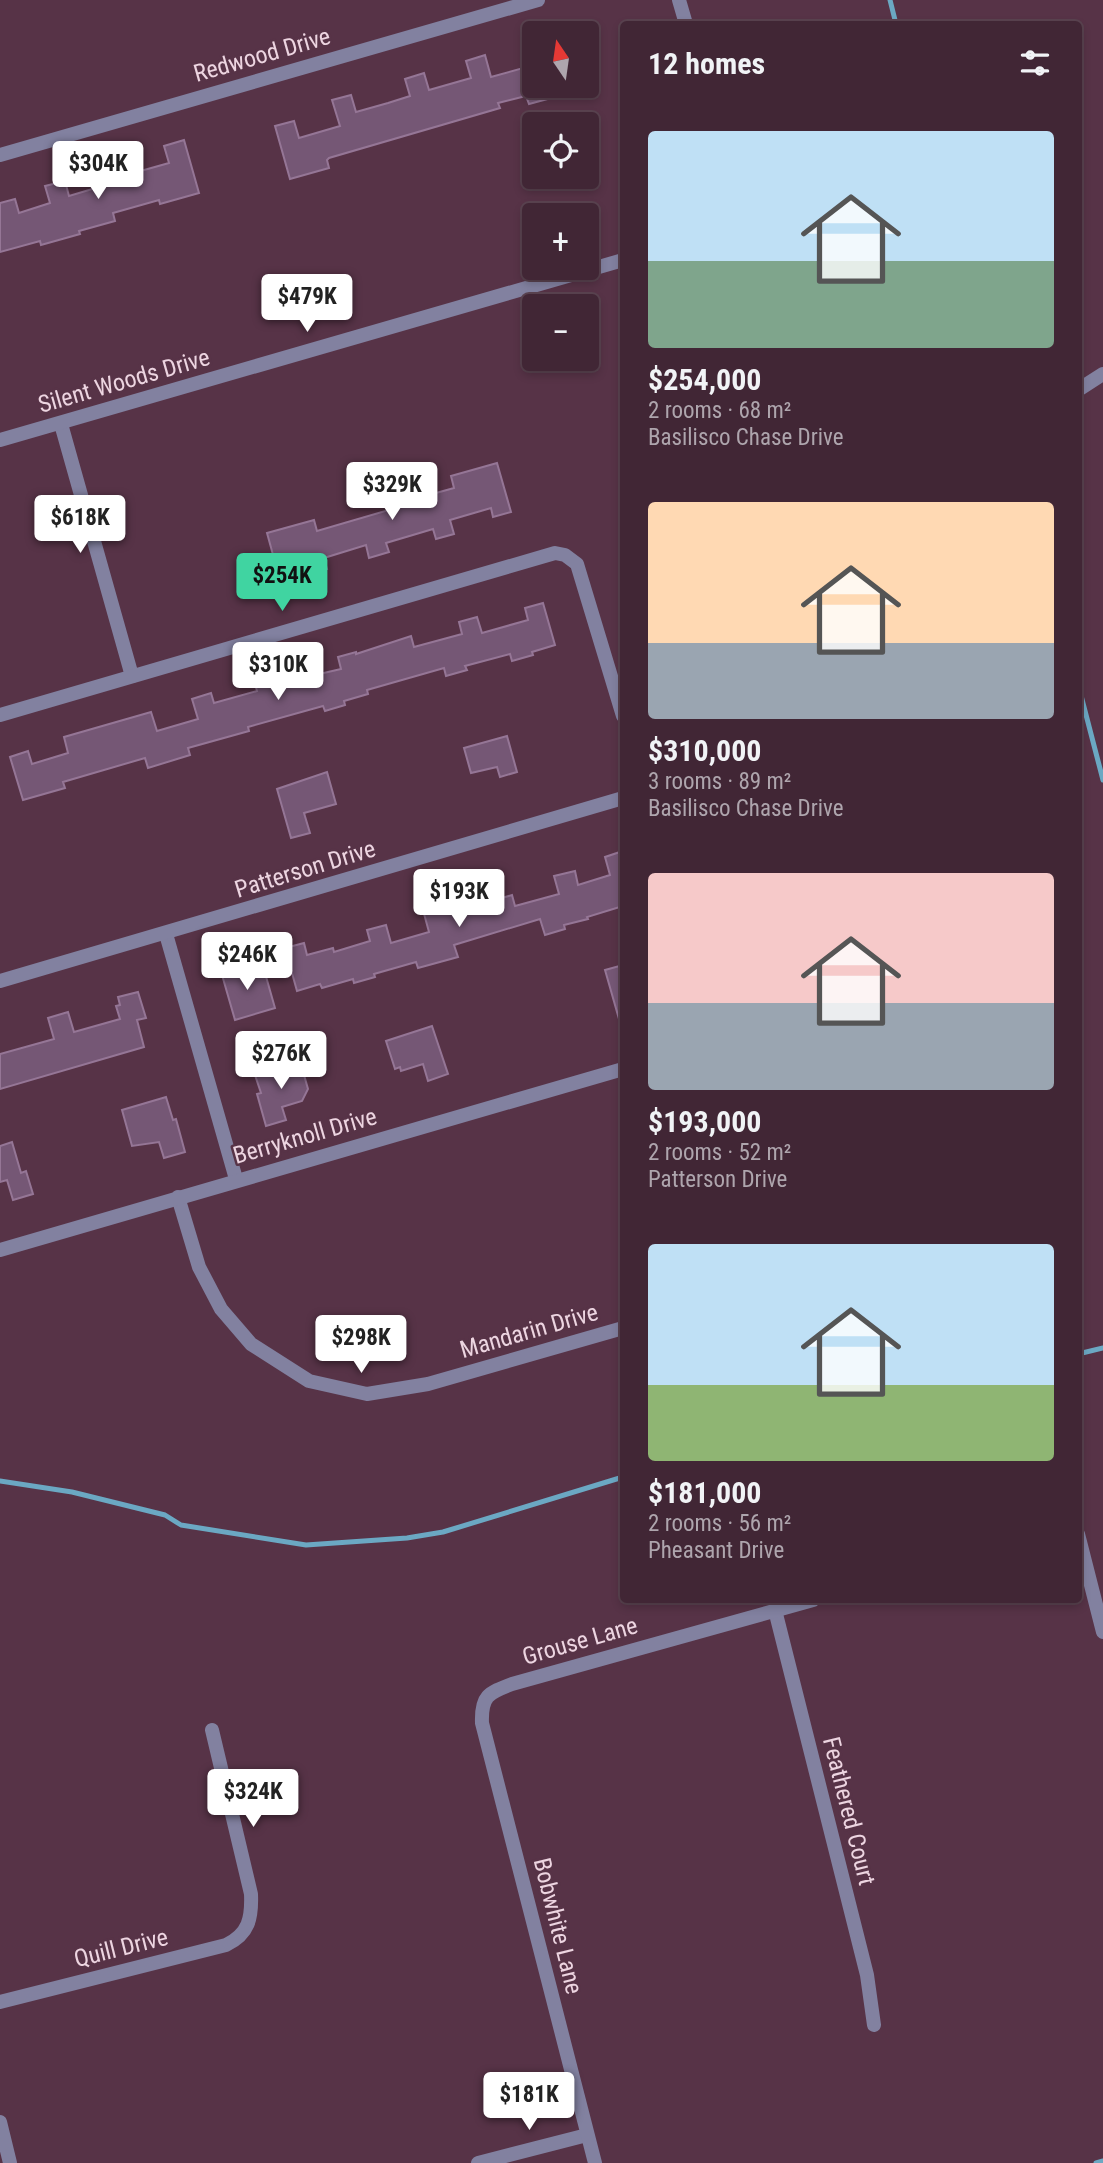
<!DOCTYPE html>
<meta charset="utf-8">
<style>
:root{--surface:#412635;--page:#482e3d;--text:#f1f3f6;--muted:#aea5ad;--line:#5a4350;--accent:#40d4a1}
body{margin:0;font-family:"Roboto Condensed",sans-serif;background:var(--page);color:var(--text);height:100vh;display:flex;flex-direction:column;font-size:26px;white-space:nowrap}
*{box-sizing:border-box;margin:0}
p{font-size:23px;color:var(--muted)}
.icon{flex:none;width:38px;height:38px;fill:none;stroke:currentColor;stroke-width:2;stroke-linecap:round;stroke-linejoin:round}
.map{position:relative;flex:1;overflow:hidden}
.details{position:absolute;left:620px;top:21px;width:462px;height:1582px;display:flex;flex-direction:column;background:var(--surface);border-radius:7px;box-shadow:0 4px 10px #0003,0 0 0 2px var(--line)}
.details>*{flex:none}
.needle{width:46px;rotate:347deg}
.tools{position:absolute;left:522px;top:21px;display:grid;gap:14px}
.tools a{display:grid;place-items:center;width:77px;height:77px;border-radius:7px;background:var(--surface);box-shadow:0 4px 10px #0003,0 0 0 2px var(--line);font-size:35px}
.price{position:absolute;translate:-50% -60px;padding:0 16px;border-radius:7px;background:#fff;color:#222;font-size:23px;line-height:46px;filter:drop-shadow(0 2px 4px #0008)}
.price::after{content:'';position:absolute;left:50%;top:42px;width:21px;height:16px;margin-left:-10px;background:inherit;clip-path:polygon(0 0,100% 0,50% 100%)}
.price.active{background:var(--accent);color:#111}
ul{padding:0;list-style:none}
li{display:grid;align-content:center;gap:14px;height:371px;padding:0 28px}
li span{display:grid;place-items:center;height:217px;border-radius:7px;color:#555}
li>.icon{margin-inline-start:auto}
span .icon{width:126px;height:126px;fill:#fffc;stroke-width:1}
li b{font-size:30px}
h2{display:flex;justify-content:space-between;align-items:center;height:84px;padding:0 28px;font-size:30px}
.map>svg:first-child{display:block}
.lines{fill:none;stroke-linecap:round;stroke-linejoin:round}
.stream{stroke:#6ba8c3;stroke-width:5}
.building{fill:#755775;stroke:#957696;stroke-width:2}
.street{stroke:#8281a0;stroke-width:14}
.labels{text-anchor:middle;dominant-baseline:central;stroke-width:5;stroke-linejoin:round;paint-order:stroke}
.street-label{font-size:24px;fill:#edd5e1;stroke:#573347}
</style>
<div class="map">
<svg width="1103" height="2163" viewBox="0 0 1103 2163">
<rect width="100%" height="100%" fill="#573347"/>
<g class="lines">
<g class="stream">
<path d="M890,0l6,24"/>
<path d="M1078,684l25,96"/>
<path d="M1078,1354l25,-6"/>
<path d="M0,1481l72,11 93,23 16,10 125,20 101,-7 36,-6 180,-55"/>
<path d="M1096,2163l7,-2"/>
</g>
</g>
<g class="building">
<path d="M485,55l6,22 43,-12v21h46l1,4 -52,14 -3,-8 -28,7 2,5 -171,50 -2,2 2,8 -39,11 -15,-53 19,-5 5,17 41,-12 -8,-26 19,-5 5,17 32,-9 22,-7 -5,-17 19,-6 5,17 42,-12 -5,-17z"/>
<path d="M184,140l15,53 -39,11 -1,-4 -46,13 2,8 -36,10 1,3 -39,11 -1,-4 -40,11v-49l15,-4 4,14 31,-10 -5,-17 20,-5 4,15 50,-15 -5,-17 19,-5 4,13 32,-9 -5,-17z"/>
<path d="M497,463l14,49 -18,5 -2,-9 -41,12 4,14 -18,5 -3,-10 -47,14 3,9 -20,6 -3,-13 -42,13 3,11 -17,5 -3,-9 -29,8 -11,-40 47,-13 3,11 82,-24 -2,-6 21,-6v3l36,-10 -3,-12z"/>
<path d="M543,603l12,42 -23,7 1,3 -21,6 -2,-7 -45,12 2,4 -21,6 -2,-8 -77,22 1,4 -24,7 1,4 -20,6 -2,-5 -75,21 1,4 -61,17 2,7 -42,13 -3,-10 -82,24 2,6 -42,12 -13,-43 18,-6 4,13 36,-11 -4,-16 87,-25 6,19 41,-12 -6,-20 19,-6 3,10 43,-12 -3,-11 19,-5 3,9 65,-15 -3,-12 18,-5v2l55,-18 3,11 48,-13 -3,-12 18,-5 5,16 46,-13 -3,-12z"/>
<path d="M507,736l10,36 -17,5 -3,-10 -26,6 -7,-25z"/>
<path d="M327,772l9,32 -32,9 6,20 -19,5 -14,-49z"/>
<path d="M623,851v55l-36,11 1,2 -24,6 1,4 -20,6 -5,-16 -86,26 4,12 -40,11 -2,-6 -42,12 1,3 -21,6 -1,-4 -31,9 -2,-4 -23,7 -12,-43 19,-5 3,12 26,-7 1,4 36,-11 -3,-11 19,-5 5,18 38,-11 -6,-22 62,-19 3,11 24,-7 3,11 44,-12 -5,-18 21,-5 3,14 32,-10 -5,-18z"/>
<path d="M239,962l4,17 22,-6 10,35 -40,12 -15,-52z"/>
<path d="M623,965v54h-4l-14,-49z"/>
<path d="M138,992l8,26 -9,2 7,27 -144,42v-35l54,-15 -6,-21 20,-6 6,20 46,-13 -4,-13 4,-1 -2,-8z"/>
<path d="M432,1026l16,48 -20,7 -5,-17 -22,7 -1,-4 -5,2 -9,-28z"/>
<path d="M300,1061l8,28 -6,12 -20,6 4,13 -20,6 -9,-32 4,-1 -6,-18z"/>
<path d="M166,1097l7,23 3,-1 9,33 -21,6 -5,-16 -27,4 -10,-36z"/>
<path d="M12,1142l9,31 5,-2 7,23 -20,6 -6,-20 -7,2v-36z"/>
</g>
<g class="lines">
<g class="street">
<path d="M679,0l7,24"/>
<path d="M0,155l538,-155"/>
<path d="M1078,390l25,-16"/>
<path d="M61,424l71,252"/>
<path d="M0,440l623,-180"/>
<path d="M0,715l555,-162 10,2 12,9 46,152"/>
<path d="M166,934l70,245"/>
<path d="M0,981l623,-183"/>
<path d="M178,1197l21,70 22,42 30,35 58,37 58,13 61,-10 195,-56"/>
<path d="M0,1250l623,-181"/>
<path d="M1078,1534l25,98"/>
<path d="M775,1610l92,365 7,50"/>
<path d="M0,2002l226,-57c23,-11 26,-27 25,-51l-39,-164"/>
<path d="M0,2122l10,41"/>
<path d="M478,2163l109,-28"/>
<path d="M595,2163l-113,-440c-1,-27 6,-30 30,-39l301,-84"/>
</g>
</g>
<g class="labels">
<g class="street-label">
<text transform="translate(262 55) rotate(-16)">Redwood Drive</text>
<text transform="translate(124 381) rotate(-16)">Silent Woods Drive</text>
<text transform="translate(305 869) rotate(-17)">Patterson Drive</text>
<text transform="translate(305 1136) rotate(-16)">Berryknoll Drive</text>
<text transform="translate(529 1331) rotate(-16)">Mandarin Drive</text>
<text transform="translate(580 1641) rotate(-16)">Grouse Lane</text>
<text transform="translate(849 1811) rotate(76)">Feathered Court</text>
<text transform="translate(558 1926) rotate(76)">Bobwhite Lane</text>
<text transform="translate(121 1948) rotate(-14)">Quill Drive</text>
</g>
</g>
</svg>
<div class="tools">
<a><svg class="needle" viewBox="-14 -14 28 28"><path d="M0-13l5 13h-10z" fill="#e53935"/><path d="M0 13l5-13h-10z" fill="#aea5ad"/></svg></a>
<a><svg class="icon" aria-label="locate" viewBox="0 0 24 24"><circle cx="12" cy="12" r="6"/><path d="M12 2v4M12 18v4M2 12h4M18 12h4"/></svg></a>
<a>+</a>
<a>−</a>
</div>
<b class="price" style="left:98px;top:201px">$304K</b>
<b class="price" style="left:307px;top:334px">$479K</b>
<b class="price" style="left:392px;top:522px">$329K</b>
<b class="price" style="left:80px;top:555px">$618K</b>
<b class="price active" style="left:282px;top:613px">$254K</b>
<b class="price" style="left:278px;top:702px">$310K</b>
<b class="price" style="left:459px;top:929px">$193K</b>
<b class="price" style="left:247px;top:992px">$246K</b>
<b class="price" style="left:281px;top:1091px">$276K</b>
<b class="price" style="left:361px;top:1375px">$298K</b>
<b class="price" style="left:253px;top:1829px">$324K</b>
<b class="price" style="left:529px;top:2132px">$181K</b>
<section class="details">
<h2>12 homes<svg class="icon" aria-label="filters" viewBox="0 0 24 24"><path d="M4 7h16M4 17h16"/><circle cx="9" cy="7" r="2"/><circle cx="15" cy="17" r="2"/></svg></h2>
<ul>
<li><span style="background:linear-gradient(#bfe0f5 60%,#7fa58c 0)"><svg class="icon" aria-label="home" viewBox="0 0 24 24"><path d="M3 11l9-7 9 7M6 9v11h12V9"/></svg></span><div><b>$254,000</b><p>2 rooms · 68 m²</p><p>Basilisco Chase Drive</p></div></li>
<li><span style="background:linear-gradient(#ffd9b3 65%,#9aa5b1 0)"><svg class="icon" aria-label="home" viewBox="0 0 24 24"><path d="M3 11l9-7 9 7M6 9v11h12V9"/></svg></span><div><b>$310,000</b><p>3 rooms · 89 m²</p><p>Basilisco Chase Drive</p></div></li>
<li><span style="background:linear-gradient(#f6c9c9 60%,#9aa5b1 0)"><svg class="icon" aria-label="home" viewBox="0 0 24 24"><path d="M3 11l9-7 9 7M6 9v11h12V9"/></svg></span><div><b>$193,000</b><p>2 rooms · 52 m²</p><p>Patterson Drive</p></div></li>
<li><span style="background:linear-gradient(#bfe0f5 65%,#8fb573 0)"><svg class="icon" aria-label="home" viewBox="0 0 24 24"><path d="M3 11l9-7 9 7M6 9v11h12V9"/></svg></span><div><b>$181,000</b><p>2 rooms · 56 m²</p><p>Pheasant Drive</p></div></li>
</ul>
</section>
</div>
